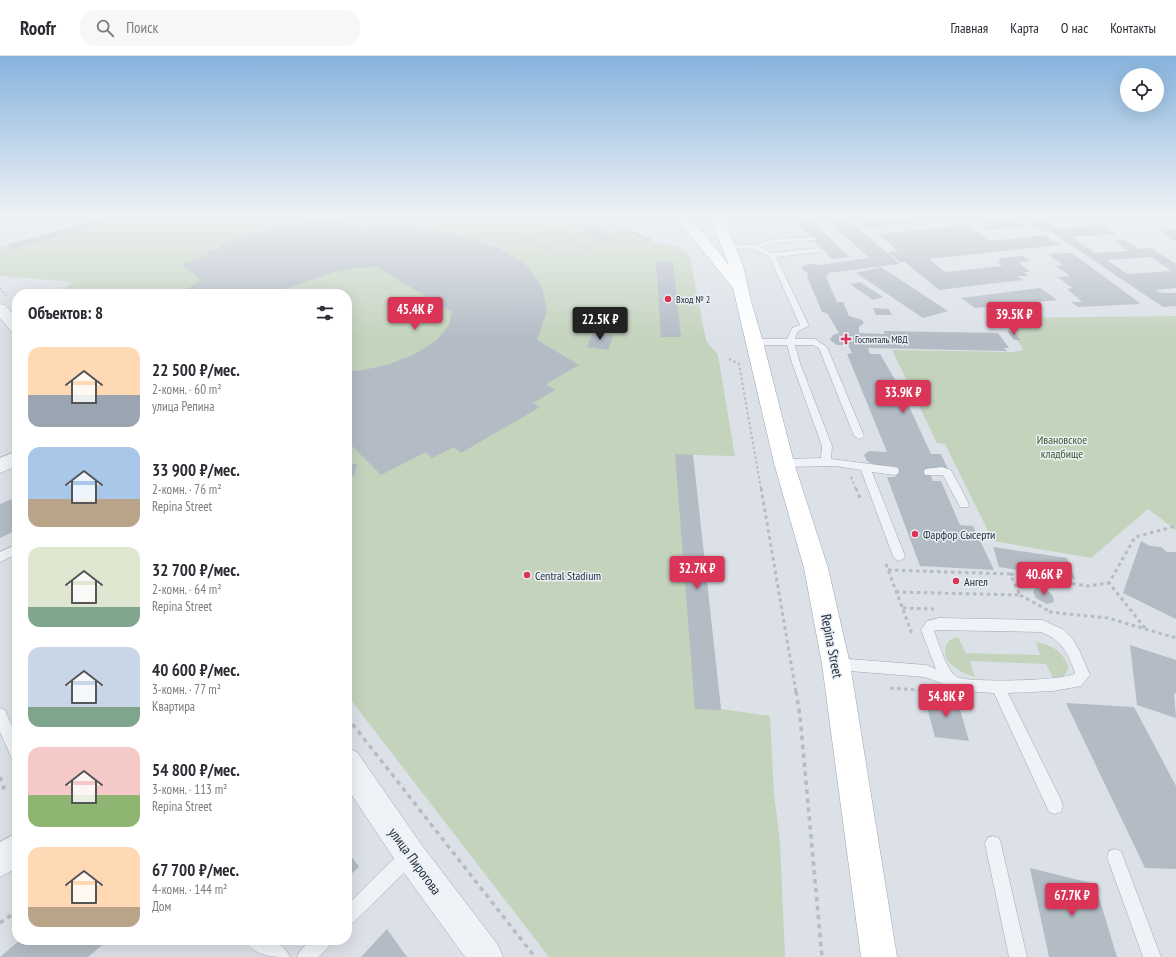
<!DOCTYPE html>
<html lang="ru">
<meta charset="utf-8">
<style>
:root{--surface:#fff;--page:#f7f7f7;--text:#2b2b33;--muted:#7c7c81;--line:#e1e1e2;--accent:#da3456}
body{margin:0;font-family:"PT Sans Narrow",sans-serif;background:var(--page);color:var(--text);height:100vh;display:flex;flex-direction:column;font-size:15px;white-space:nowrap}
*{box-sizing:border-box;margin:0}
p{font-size:13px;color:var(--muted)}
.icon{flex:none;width:22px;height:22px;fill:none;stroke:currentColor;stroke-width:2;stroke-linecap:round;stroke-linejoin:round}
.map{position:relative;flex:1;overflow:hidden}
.panel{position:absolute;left:12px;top:233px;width:340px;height:656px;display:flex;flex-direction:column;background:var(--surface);border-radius:16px;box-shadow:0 4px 16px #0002}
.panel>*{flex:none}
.buttons{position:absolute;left:1120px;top:12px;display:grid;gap:8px}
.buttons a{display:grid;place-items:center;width:44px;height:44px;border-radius:50%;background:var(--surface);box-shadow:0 4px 16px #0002;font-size:20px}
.price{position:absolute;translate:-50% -34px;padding:0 9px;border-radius:4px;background:var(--accent);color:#fff;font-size:13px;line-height:26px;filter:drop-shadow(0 1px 2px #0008)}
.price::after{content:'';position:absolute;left:50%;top:24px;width:12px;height:9px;margin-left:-6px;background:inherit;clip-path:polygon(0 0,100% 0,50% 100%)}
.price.on{background:#222;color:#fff}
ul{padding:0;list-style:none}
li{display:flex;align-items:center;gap:12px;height:100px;padding:0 16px}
li span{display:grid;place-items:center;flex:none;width:112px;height:80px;border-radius:12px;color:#555}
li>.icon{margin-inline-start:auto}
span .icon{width:48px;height:48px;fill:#fffc;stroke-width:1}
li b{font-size:17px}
h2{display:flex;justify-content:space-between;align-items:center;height:48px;padding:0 16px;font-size:17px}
header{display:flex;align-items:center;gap:24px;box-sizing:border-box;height:56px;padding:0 20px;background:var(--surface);border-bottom:1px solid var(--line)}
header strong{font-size:19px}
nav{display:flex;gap:22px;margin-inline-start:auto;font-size:14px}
.search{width:280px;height:36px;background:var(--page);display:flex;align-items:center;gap:10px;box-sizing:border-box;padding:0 14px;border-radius:16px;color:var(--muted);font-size:15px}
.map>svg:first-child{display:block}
.green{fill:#c3d3bc}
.building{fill:#b3bbc5;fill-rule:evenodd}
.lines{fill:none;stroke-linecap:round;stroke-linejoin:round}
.lane-casing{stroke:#a1a8b2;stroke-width:1}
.street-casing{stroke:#a1a8b2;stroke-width:1}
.primary-casing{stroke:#9aa6b5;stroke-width:1}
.path-far3{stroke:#b6bcc3;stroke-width:1.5;stroke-dasharray:2 2;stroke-linecap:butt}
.path-far2{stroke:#b6bcc3;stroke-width:2;stroke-dasharray:2.5 2.5;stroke-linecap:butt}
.path-far1{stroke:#b6bcc3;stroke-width:3;stroke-dasharray:3.5 3.5;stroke-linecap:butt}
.path{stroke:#b6bcc3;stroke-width:3.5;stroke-dasharray:4.5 4.5;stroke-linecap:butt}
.lane{fill:#eff2f6;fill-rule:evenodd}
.street{fill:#eff2f6;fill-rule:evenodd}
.secondary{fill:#fff;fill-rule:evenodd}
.primary{fill:#fff;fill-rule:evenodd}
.poi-dot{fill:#da3456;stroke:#ebf0f5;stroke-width:1.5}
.labels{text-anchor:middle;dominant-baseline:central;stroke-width:3;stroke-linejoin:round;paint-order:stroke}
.far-poi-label{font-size:10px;fill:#24303f;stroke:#ebf0f5;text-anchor:start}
.park-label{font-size:12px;fill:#3b5c30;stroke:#ebf0f5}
.poi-label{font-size:12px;fill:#24303f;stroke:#ebf0f5;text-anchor:start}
.near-street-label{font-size:14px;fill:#24303f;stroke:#ebf0f5}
</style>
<header>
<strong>Roofr</strong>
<div class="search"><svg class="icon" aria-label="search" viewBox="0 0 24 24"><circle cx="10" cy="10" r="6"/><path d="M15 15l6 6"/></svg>Поиск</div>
<nav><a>Главная</a><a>Карта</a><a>О нас</a><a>Контакты</a></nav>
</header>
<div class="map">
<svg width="1176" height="901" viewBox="0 0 1176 901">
<rect width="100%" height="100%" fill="#dce1e8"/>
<g class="green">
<path d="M119,158h342l38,7 43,-7h61l8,4 -3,1 8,6 36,14 -2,2 30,6 10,10 16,84 12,14 17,101 -42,-1 28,254 49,7 4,77 6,49 5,115h-236l-202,-262v-401h-291l18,-12 -72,-6 -2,-2v-27z"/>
<path d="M1176,260v214l-28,-21 -57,49 -98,-17 -48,-97 -8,-1 -45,-93 121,2 11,-2 -7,-10 4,-1 -7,-8h-4l-10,-13z"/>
<path d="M958,581l8,16 74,2 -4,-13c17,4 26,8 33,26l-5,8 -11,2 -7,-14 -76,-3 5,16c-14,-4 -34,-14 -29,-31 2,-6 7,-8 12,-9z"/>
</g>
<g class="building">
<path d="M119,158h20l-128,36 -5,-5z"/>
<path d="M403,158l-1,5 -20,1 1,-5z"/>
<path d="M510,158h27l-31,6 -4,-5z"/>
<path d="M750,158h17l1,1 -4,3 -7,-1z"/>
<path d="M788,158h17l44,43 -17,2z"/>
<path d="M821,158h21l58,50 -72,9 1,3 -4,-1 12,27h6l6,14 13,4 2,3 -5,4v6l26,1 -2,-3 115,2 11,15h-5l3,3 -139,-3 2,6h10l18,31h4l4,6h-4l29,63h10l7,15 -21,-1 6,13h8l19,44 13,1 21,44 -74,-4 -33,-89h9l-4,-10 -18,-2 -7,-4 -3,-6 5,-4 18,1 -40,-98 5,-1 -4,-8h-11l-7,-5 3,-5 6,-2 -12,-20 -5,-1 -15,-36 1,-3 -5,-3 -1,-3 6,-3 12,1 49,-7z"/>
<path d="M850,158h100l7,5 -90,9z"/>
<path d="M964,158h44l19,12 -40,4z"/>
<path d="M1014,158h17l24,14 49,-2 13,8 -45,3 23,16 34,-2 -16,-11h12l14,9 12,-1 25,16v24l-20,2 5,3h15v13l-13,1 -113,-76 -7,1zM1151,201l21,14 -45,3 -20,-14z"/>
<path d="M1120,158h56v7l-49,-1z"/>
<path d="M335,160l22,14 40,-1 38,2 35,7 30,11 25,15 17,22 5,25 -10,29 42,25 -33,19 9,6 -22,13 7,4 -79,46 -7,-6 -22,11 -6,-6 -45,23 -34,-34v-70h11l29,-6 28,-11 22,-14 12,-15 3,-13 -75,-45 -21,1 -22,4 -46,16 -10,6h-97l19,-14 -18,-16 27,-9 -3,-3 15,-4 -3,-3 71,-21 3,2 17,-5 3,2z"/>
<path d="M586,167l26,17 -9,3 -26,-18z"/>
<path d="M969,169l21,16 55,-6 15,10 -131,14 16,13 57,-6 -3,-3 1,-5 23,-2 7,5 -12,1 12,10h-6l4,4h-11l6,4 -84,10 -34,-28h-5l-12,-10 10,-1 -20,-17z"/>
<path d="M1158,173h18v13z"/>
<path d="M632,176h1l19,7 -2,2 -20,-8z"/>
<path d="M1072,197l15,11 54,40 -63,3 -7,-5h11l-15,-13 5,-1 -14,-11 12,-1 -14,-10 7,-1 -15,-11z"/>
<path d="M656,205h17l8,76h-20z"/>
<path d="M881,211l67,44 -25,7 -67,-45z"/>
<path d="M860,226l23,15 -10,3 -23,-16z"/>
<path d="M1040,232l17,12 -82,8 -14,-10z"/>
<path d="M62,234l14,1 -5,3h-15z"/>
<path d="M873,252l16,1 3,6h-16z"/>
<path d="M1007,275h7l7,9h-7z"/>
<path d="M593,277l20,2 -5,15 -21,-3z"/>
<path d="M675,398l18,1 28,255 -26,-1z"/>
<path d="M347,408h10l-3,12 -7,1z"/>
<path d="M17,441v33l-17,8v-34z"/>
<path d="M1141,485l9,5 11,1 6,5h9v67l-53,-26z"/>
<path d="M993,491l74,11 8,21 -76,-12z"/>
<path d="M1036,532l12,3 5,5 1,6 -7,2 -11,-6 -3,-6z"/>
<path d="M1130,589l46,15v34l-2,-1 2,25 -39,-13z"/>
<path d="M924,640l33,3 12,42 -34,-4z"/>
<path d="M1066,647l68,4 42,79v83l-31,-1z"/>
<path d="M347,794l12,17 -12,11z"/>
<path d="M1030,812l65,16 22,73h-68z"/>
<path d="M387,873l20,28h-46z"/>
<path d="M20,884h88l-20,17h-88z"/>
</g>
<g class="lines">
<g class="lane-casing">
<g id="lane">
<path d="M813,181l3,2 -1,1 -40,3 -15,4 12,6 47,-5 3,2 -3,2 -43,5 33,69 -11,5 -3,8h20l12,8 37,89 -2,2 -3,1 -5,-3 -35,-88 -6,-3h-18l5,18 32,83 -1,13 63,8 4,1 1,3 -1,3 -4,1 -22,-3 33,84 -2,3 -4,2 -4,-2 -2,-3 -32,-86 -26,-4 -51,1 -4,-2 -1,-2 1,-2 4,-2 37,-1 1,-12 -30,-83 -5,-18h-32l-4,-3 4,-3h32l5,-11 8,-3 -31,-69 -16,-7 -26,-1 -3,-2 3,-2 27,1 20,-6z"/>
<path d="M942,411l9,3 18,34 -1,3h-8l-17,-32h-18l-1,-3 1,-3z"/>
<path d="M17,488v10l-17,8v-10z"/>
<path d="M939,562l103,2 5,2 17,8 8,8 8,14 10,23 -9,11 -28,5 -45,2 53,107 2,6 -2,6 -6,2 -6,-2 -55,-119 -32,-2 -37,-14 -88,-7 -5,-2 -2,-4 2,-4 5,-2 89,7 10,4 -15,-39 6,-9zM935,574l106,2c21,8 27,21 34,41 -7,8 -106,10 -118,4 -10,-5 -18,-34 -23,-46z"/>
<path d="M0,652l5,2 12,27v24l-5,-2 -12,-27z"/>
<path d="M993,780l6,2 2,6 26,113h-18l-24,-113 2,-6z"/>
<path d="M409,792l6,2 2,6 -2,6 -62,61 -6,3v-21l56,-55z"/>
<path d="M1115,793l6,2 40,106h-18l-36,-100 2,-6z"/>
<path d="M246,884c17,0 36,-2 44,17 -17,0 -36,0 -44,-17z"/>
<path d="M310,884h22l-3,6 -10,11h-22l3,-6z"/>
</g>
</g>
<g class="street-casing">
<g id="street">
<path d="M0,248l5,1 12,14v15l-5,-2 -12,-14z"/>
<path d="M17,395v15l-17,7v-15z"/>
<path d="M347,692l10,4 64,92 77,101 5,12h-38l-66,-91 -52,-78z"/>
<path d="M17,777v35l-17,9v-35z"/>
</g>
</g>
<g class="primary-casing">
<path id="primary" d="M671,158h13l21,21 24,30 -15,-38 -14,-13h13l13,11 17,40 8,36 12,41 31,121 34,105 22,96 47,293h-36l-39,-293 -18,-96 -30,-105 -41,-175 -38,-47z"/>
</g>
<g class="path-far3">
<path d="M654,158l11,8"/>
<path d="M0,165l23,-7"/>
<path d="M557,173l31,21 -28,9 -15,-11 -21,-8z"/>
<path d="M598,175l51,-16"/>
<path d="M571,183l17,-5"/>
<path d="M0,232l6,8"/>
</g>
<g class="path-far2">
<path d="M729,303l10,5 22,125"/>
<path d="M851,421l5,12"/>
</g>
<g class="path-far1">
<path d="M761,432l35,204"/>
<path d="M856,432l4,10"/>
<path d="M886,508l26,70"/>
<path d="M888,514l122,4 10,21 -123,-3"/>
<path d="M1010,518l78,12 21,-3"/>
<path d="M1020,539l29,16"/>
<path d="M903,552l31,1"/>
<path d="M1049,556l59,6 68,20"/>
<path d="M1145,572l-36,-45 26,-46 41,-11"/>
<path d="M890,632l43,3"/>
</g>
<g class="path">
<path d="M796,635l4,25 22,241"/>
<path d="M347,661l188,240"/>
<path d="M0,721l4,10 -4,6"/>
<path d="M0,867l17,-12"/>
</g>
<use href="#lane" class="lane"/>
<use href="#street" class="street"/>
<path class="secondary" d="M711,158h12l3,11 -1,3h-10z"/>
<use href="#primary" class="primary"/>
</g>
<linearGradient id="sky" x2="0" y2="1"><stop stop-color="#86b3dd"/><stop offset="0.56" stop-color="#eff2f5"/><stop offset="1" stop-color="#eff2f5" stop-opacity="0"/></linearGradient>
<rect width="1176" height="284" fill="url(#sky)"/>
<g class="poi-dot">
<circle cx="668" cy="243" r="4"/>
<path d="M844 277h4v4h4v4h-4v4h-4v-4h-4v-4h4z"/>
<circle cx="915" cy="478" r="4"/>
<circle cx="527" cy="519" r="4"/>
<circle cx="956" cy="525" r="4"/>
</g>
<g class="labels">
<g class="far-poi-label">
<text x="676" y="243">Вход № 2</text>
<text x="855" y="283">Госпиталь МВД</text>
</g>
<g class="park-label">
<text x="1062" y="383">Ивановское<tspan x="1062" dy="14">кладбище</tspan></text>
</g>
<g class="poi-label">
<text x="923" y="478">Фарфор Сысерти</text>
<text x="535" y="519">Central Stadium</text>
<text x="964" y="525">Ангел</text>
</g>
<g class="near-street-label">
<text transform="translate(832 590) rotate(79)">Repina Street</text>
<text transform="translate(415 805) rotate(54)">улица Пирогова</text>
</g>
</g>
</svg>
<div class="buttons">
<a><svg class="icon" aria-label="locate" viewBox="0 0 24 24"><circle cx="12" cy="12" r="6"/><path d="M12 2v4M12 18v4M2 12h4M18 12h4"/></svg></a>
</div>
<b class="price" style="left:415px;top:275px">45.4K ₽</b>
<b class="price" style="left:1014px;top:280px">39.5K ₽</b>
<b class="price on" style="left:600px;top:285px">22.5K ₽</b>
<b class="price" style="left:903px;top:358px">33.9K ₽</b>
<b class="price" style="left:697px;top:534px">32.7K ₽</b>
<b class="price" style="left:1044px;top:540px">40.6K ₽</b>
<b class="price" style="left:946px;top:662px">54.8K ₽</b>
<b class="price" style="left:1072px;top:861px">67.7K ₽</b>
<section class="panel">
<h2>Объектов: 8<svg class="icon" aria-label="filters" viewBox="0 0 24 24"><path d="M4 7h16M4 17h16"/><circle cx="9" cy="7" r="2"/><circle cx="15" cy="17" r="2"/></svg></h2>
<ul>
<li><span style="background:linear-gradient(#ffd9b3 60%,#9aa5b1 0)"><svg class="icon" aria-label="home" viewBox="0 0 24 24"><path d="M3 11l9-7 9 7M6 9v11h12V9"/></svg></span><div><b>22 500 ₽/мес.</b><p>2-комн. · 60 m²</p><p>улица Репина</p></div></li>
<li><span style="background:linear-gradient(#a9c7e8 65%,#b9a48a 0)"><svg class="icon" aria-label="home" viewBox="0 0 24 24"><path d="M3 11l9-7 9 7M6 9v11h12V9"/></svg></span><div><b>33 900 ₽/мес.</b><p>2-комн. · 76 m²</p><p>Repina Street</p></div></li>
<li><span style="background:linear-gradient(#dfe7d0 75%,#7fa58c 0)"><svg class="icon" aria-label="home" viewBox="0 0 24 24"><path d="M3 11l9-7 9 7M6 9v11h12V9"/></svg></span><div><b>32 700 ₽/мес.</b><p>2-комн. · 64 m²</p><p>Repina Street</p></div></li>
<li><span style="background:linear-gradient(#c9d6e8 75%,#7fa58c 0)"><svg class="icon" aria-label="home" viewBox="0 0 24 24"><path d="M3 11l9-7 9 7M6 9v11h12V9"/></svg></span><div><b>40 600 ₽/мес.</b><p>3-комн. · 77 m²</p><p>Квартира</p></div></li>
<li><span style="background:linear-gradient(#f6c9c9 60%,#8fb573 0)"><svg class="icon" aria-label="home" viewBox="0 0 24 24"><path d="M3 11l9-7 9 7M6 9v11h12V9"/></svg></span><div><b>54 800 ₽/мес.</b><p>3-комн. · 113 m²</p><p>Repina Street</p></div></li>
<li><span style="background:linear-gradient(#ffd9b3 75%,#b9a48a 0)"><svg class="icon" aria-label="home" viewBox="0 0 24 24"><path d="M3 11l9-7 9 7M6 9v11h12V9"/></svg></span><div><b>67 700 ₽/мес.</b><p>4-комн. · 144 m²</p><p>Дом</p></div></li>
</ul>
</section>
</div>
